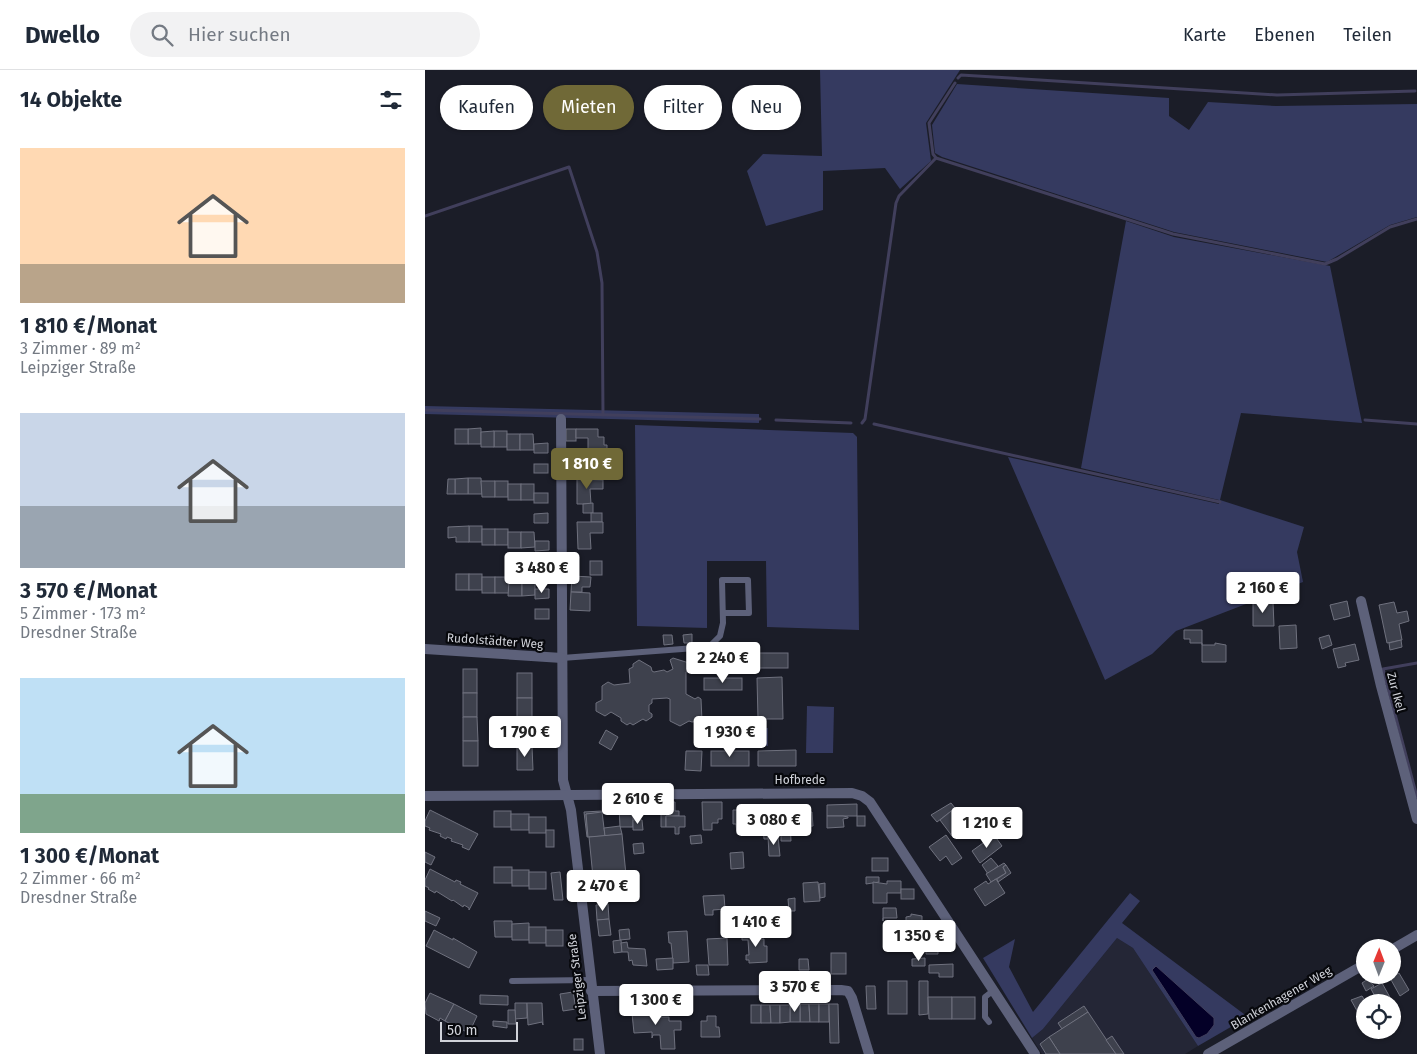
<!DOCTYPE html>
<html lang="de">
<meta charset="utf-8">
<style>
:root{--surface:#fff;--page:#f2f2f3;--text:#1f2937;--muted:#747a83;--line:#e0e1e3;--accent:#706937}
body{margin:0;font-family:"Fira Sans",sans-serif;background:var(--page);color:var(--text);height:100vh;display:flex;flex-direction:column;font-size:19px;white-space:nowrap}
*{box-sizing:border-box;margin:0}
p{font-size:16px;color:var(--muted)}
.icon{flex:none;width:28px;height:28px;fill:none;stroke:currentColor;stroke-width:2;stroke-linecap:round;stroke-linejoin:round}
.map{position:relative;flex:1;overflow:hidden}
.side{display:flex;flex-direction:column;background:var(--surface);width:425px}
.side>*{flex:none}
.top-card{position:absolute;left:15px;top:15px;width:475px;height:45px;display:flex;gap:10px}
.needle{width:32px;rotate:1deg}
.buttons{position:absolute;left:931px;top:869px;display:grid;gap:10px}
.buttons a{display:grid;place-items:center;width:45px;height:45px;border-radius:50%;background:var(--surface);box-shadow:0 1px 4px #0004;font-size:25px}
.scale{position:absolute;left:15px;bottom:12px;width:78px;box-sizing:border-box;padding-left:5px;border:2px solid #d0d2d9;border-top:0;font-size:14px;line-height:18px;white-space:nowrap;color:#d0d2d9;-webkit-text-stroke:4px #07080c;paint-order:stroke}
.price{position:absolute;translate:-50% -42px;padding:0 11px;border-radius:5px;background:#fff;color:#222;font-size:16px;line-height:32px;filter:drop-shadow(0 1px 2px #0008)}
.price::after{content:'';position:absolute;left:50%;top:30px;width:15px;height:11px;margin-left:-8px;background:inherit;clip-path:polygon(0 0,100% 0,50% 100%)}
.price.active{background:var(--accent);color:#fff}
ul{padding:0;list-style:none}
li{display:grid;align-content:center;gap:10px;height:265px;padding:0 20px}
li span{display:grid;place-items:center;height:155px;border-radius:0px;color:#555}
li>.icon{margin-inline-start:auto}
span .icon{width:90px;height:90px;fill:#fffc;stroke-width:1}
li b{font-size:21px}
h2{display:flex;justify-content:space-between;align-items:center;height:60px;padding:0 20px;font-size:21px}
.chip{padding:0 18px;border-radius:22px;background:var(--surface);box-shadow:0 1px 4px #0004;font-size:18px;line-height:45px}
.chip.active{background:var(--accent);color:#fff}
header{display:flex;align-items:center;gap:30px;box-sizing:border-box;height:70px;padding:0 25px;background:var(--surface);border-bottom:1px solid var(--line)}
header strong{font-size:24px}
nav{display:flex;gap:28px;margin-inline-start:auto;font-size:18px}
.search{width:350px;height:45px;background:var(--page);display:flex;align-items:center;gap:12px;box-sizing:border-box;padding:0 18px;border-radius:28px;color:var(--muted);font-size:19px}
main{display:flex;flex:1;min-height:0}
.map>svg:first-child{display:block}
.built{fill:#242636}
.green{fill:#353a60}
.water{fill:#040027;stroke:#413f5c}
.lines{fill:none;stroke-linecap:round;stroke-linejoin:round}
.stream{stroke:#413f5c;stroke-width:3}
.building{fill:#3e414d;stroke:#6f717e}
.service{stroke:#5d617a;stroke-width:6}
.minor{stroke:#5d617a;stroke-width:10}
.labels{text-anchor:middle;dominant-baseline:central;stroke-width:4.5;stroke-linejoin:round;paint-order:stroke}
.street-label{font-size:12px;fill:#d0d2d9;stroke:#07080c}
</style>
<header>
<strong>Dwello</strong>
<div class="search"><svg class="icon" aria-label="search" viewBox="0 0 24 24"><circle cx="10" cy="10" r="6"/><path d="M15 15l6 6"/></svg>Hier suchen</div>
<nav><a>Karte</a><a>Ebenen</a><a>Teilen</a></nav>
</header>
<main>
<section class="side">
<h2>14 Objekte<svg class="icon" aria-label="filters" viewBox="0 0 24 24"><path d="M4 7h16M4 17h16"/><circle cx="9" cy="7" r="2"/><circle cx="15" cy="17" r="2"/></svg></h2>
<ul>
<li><span style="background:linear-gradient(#ffd9b3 75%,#b9a48a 0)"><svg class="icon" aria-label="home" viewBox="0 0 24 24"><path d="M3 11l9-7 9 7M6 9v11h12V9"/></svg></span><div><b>1 810 €/Monat</b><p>3 Zimmer · 89 m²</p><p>Leipziger Straße</p></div></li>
<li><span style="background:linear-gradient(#c9d6e8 60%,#9aa5b1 0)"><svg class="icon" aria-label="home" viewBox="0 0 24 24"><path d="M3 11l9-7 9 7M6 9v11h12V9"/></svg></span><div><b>3 570 €/Monat</b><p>5 Zimmer · 173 m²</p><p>Dresdner Straße</p></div></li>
<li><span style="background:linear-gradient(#bfe0f5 75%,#7fa58c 0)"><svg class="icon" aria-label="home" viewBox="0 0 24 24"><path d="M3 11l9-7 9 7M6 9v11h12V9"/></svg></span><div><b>1 300 €/Monat</b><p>2 Zimmer · 66 m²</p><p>Dresdner Straße</p></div></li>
</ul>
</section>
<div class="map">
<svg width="992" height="984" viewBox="0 0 992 984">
<rect width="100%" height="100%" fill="#1b1d28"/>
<path class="built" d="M692,868l16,10 65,98 -13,8h-143l-10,-16 11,-9z"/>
<g class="green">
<path d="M395,0h140l-34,53 5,38 -31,28 -15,-21 -62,3v39l-57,16 -19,-55 16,-17 59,2z"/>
<path d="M532,14l212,14v18l20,14 19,-28 68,4 141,-2v113l-27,8 -63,37 -153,-30 -232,-75 -7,-4 -3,-28z"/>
<path d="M701,151l48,16 156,29 32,157 -121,-10 -21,87 84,27 -7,25 6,30 -127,49 -24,23 -47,26 -97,-223 211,47v-4l-138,-32z"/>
<path d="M0,336l334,8v9l-334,-9z"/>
<path d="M210,355l218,8 4,4 2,193 -92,-3 -1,-66h-59v67l-70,-2z"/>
<path d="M382,636l27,1 -1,46h-27z"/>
<rect x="306" y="658" width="37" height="18"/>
<path d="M705,823l10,8 -18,22 126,94 -50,29 -65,-98 -16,-10 -74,91 -11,9 -49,-80 32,-19 -6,28 24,45z"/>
</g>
<path class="water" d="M731,896l58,52v7l-7,9 -8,4 -3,-1 -44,-67z"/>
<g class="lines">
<g class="stream">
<path d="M533,8l3,-3 316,20 138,-4"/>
<path d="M530,13l-26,40 4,31 3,4 237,76 152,30 12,-5 53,-32 27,-8"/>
<path d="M0,146l144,-49 28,85 5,31 1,132"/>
<path d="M0,340l335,9"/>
<path d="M351,350l75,3"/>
<path d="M940,350l52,4"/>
<path d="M437,353l3,-4 31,-216 3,-7 37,-38"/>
<path d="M449,354l346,78"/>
<path d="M992,593l-34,6 34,128"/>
</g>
</g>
<g class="building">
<path d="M56,358v16h-13v-15z"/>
<rect x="30" y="359" width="13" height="15"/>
<rect x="141" y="359" width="10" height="12"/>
<path d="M151,359h22v8h6v8h3v11l-6,1v5h-17v-8h4v-16h-12z"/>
<rect x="69" y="361" width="13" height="16"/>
<path d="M69,361v16h-13v-15z"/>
<rect x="82" y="364" width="13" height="16"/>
<path d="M95,364h13l1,16h-14z"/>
<path d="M123,373v10h-14v-9z"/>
<path d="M151,388h8v4h4v5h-11z"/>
<rect x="109" y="394" width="14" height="9"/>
<path d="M43,408h13l1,16h-14z"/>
<path d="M43,408v16h-13v-15z"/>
<path d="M23,409h7v15h-8z"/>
<path d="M152,409l26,1v9h-13l1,15h-14z"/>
<path d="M56,411h14v16h-13z"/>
<rect x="70" y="411" width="13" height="16"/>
<rect x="83" y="414" width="13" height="16"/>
<rect x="96" y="414" width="13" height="16"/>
<rect x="109" y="423" width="14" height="10"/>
<path d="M168,433v10h-10v-9z"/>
<path d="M123,443v10h-14v-9z"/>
<rect x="166" y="443" width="11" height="9"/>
<path d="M152,452h26v11h-13l1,16h-13z"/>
<rect x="44" y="456" width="13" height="16"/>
<path d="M44,456v16h-13v-5l-8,1v-11z"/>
<rect x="57" y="459" width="13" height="16"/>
<rect x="70" y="459" width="13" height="16"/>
<rect x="83" y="462" width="13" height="16"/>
<path d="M96,462h13l1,15 -14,1z"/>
<path d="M110,471h14v9l-14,1z"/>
<rect x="110" y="491" width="14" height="10"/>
<rect x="165" y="491" width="12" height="14"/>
<rect x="31" y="504" width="13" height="16"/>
<rect x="44" y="504" width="13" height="16"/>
<path d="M147,506l19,1 -1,10h-8v5h-11z"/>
<rect x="57" y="507" width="13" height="16"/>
<rect x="70" y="507" width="14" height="16"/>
<path d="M84,510h13v16h-14z"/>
<path d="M97,510h13v15l-13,1z"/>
<path d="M110,519h14v9l-14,1z"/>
<path d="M146,522l19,1v18l-20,-1z"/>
<path d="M922,531l3,15 -16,4 -4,-15z"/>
<path d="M828,532h20l1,24h-21z"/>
<path d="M969,532l3,11 10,-2 2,10 -10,3 3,16 -15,3 -8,-38z"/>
<rect x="110" y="539" width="14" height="10"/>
<path d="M871,555l1,23 -17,1 -1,-23z"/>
<path d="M759,560h18v15v-2h-12v-4h-6z"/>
<path d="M267,564v9h-8l-1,-8z"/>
<path d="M238,565h9l1,9 -9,1z"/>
<path d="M904,565l3,10 -10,4 -3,-11z"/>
<path d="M976,570l1,7 -12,3 -1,-7z"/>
<path d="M790,573l11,2v17h-24v-17h13z"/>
<path d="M930,574l4,16 -14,3 1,3 -8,2 -5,-19z"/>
<rect x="326" y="583" width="37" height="15"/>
<rect x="279" y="587" width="38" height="12"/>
<path d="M248,588l16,5v7l-3,2v22l9,5 3,-2 3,2 1,22 -10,1 -3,-1 -9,5 -10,-5v-22l-3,-1 -15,1v4l-3,2v7l3,2v3l-6,4 -3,-2 -10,6 -3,-2 -3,2 -6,-4v-3l-10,-6 -6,4 -9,-5v-8l6,-3v-14l6,-4 6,3 16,-2 -1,-14 4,-2v-3l6,-4 12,7 1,4 2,1 10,-2 3,2 6,-3 -3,-9z"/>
<rect x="38" y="599" width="14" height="24"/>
<rect x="92" y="603" width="15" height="25"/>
<path d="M357,607l1,42h-25l-1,-41z"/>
<rect x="279" y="608" width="38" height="12"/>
<rect x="38" y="623" width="14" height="24"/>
<rect x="92" y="628" width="15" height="24"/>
<path d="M38,647h14l1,24h-15z"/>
<rect x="92" y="652" width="15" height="24"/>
<path d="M181,660l12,7 -7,13 -12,-7z"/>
<rect x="38" y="671" width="15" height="25"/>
<path d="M92,676h15l1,24h-16z"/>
<path d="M371,680v16h-38v-15z"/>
<path d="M261,681h16l-1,20 -16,-1z"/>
<rect x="286" y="681" width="38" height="15"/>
<path d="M236,732h14v9h4v5h-13v11h-5z"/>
<path d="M277,732h20v17h-4v4h-6v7h-9z"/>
<path d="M526,733l4,5 -18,14 -6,-7z"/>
<path d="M432,734v12h-30v-11z"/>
<path d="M208,735v22h-13l-1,-21z"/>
<path d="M530,738l13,17 -16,11 -12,-16z"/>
<path d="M5,740l48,24 -9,16 -7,-3 1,-2 -12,-4 1,-2 -5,-2 -1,2 -6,-3 1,-2 -12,-4 1,-2 -5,-2v-5z"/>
<path d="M308,740h13v24h-9l-1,-10h-3z"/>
<rect x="69" y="741" width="17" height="16"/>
<path d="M177,741v2l-16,1 2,23h-1l-3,-25z"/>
<path d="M361,741v11h4l1,19h-10v-10h-9v-13l2,-1v-5z"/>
<path d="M177,742l3,24 -17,1 -2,-23z"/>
<path d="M387,742l1,14 -14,1 -1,-14z"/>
<rect x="86" y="744" width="18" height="16"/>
<path d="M241,746h19v11h-6v7h-4v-7h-9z"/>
<path d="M402,746h16l5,1v1l-5,1 1,8 -17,1z"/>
<rect x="432" y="746" width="8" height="10"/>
<rect x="104" y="747" width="17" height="16"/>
<path d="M337,747h5l1,22h-4z"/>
<path d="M208,750h9l1,10h-10z"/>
<path d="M195,756l2,8 -17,2 -1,-8z"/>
<rect x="121" y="760" width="8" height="17"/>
<path d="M197,764l4,41 -33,2 -4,-40z"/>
<path d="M276,765l1,8 -11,1 -1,-8z"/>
<path d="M521,765l16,23 -10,7 -6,-9 -6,5 -11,-14z"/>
<path d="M569,765l8,11 -22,17 -8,-12z"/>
<path d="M343,766h10l2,20h-11z"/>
<path d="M218,773l1,10 -10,1 -1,-10z"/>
<path d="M0,782l10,5 -4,8 -6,-3z"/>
<path d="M318,782l1,16 -13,1 -1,-16z"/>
<rect x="447" y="788" width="16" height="13"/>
<path d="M566,788l7,8 -10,8 -6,-9z"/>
<path d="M579,793l2,2 -3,2 3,6 -15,9 -5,-8z"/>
<path d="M581,795l5,8 -13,9 -1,-3 9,-6 -3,-6z"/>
<rect x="69" y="797" width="18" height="16"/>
<path d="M5,799l25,13 1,-2 5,2 -1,2 18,9 -9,17v-2l-5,-3 -1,2 -10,-7 -1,1 -16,-10 -1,2 -7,-4 1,-1 -4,-2v-6z"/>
<rect x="87" y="800" width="17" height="16"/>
<rect x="104" y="802" width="17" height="17"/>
<path d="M135,802l3,28h-9l-3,-27z"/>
<path d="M188,806l1,8 -7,1v6l-13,2 -1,-16z"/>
<path d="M441,807h13v5l-13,2z"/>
<path d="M571,809l9,14 -20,13 -11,-17 12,-8 2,3z"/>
<path d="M462,811h14v12h-14v10h-14v-21l14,2z"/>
<path d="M393,812l2,19 -16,1 -1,-19z"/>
<path d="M400,813v14l-5,1 -1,-14z"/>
<rect x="476" y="819" width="13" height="10"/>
<path d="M299,825l1,14 -12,1v5h-8l-2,-19z"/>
<path d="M370,828v13h-6l-1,-12z"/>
<path d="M183,834l1,15 -12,1 -1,-15z"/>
<path d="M458,838h13l1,10h-14v3z"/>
<path d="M0,841l15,7 -4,8 -11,-5z"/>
<path d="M486,844l11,2v13h-16v-12l5,-1z"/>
<path d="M184,849l2,16 -12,1 -2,-16z"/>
<path d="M69,851h18v16h-17z"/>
<path d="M104,853v17h-17v-16z"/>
<rect x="104" y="857" width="17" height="16"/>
<path d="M204,859l1,10 -10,1 -1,-10z"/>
<path d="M9,860l19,10v-2l24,14 -8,16 -43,-22z"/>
<rect x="121" y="860" width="17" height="16"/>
<path d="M262,861l2,31 -16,1 -2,-20h-2l-1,-11z"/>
<path d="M317,862h18l1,7h3v7h3v16l-18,1v-3h-3v-5h3l-1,-15h-6z"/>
<path d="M302,868l1,27h-19l-2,-26z"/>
<path d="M196,870l1,12 -8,1 -1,-12z"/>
<path d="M513,871v13h-12v-4h-8v-8z"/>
<path d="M202,872l1,6 17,1 2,17 -14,-1 -1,-5 -3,1 -1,-9h-6l-1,-9z"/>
<rect x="406" y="883" width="15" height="21"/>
<path d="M248,888v11l-16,1 -1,-11z"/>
<path d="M500,888v8h-13v-7z"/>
<path d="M374,889h9l1,11h-10z"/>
<path d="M528,894v13h-14v-4h-10v-8z"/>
<path d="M271,895h12l1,10h-12z"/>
<path d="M974,903l10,17 -9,6 -10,-18z"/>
<path d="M943,909l6,7 -8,5 -4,-8z"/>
<rect x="463" y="911" width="19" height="33"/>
<path d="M494,911h9v33l-9,1z"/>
<path d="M957,913l10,18 -2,1h-12l-7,-13z"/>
<path d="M441,916h9l1,23h-9z"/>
<path d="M148,922l3,17 -13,2 -3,-17z"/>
<path d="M5,923l24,11 -9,17 -5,-3 -1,3 -13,-7 -1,-11z"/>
<path d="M55,925l28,1v9l-28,-1z"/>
<path d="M937,926l4,6 -1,14 -4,2 -10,-18z"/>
<path d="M503,927h24v22h-23z"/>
<rect x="527" y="927" width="23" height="22"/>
<path d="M90,933h12v15l-12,1z"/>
<path d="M102,933h15l1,22 -1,-3 -14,3z"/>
<path d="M29,934l23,12 -8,17 -6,-3 -1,2 -12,-6 1,-2 -6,-3z"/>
<path d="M375,934h9l1,18h-10z"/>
<path d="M375,934v18h-10v-17z"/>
<path d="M384,934h10v18h-9z"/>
<rect x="394" y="934" width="10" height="18"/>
<path d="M404,934h9l1,39h-9z"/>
<rect x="326" y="935" width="10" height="18"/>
<path d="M336,935h9l1,18h-10z"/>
<path d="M345,935h10v18h-9z"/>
<path d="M355,935h10v17l-10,1z"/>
<path d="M659,936l4,6 -26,17 -4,-6z"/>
<path d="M213,937h14v3h12l-3,1v6h8v4h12v9h-7l1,19h-14l-1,-14h-7l-1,3v-6l-18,1 -2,-20h6z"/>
<path d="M83,940h7l1,14h-8z"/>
<path d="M663,942l28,42h-56l-11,-17z"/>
<path d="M282,946h9v11h3l1,10h-19v-16h6z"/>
<path d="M68,951l14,1v6l-14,-2z"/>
<path d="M687,966l12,18h-8l-10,-14z"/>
<path d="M624,967l11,17h-14l-6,-10z"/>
<rect x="149" y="969" width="9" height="11"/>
</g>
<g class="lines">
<g class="service">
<path d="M137,588l147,-11 11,-11 3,-13 -1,-43h26l1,33h-26"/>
<path d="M87,911l78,-1"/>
<path d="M564,952l-4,-5v-20l9,-7"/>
</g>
<g class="minor">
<path d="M136,349l2,361 8,30 29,244"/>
<path d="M936,531l20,85 36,133"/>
<path d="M0,579l137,9"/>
<path d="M0,726l427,-3 10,3 8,6 165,252"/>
<path d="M968,879l24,-14"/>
<path d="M166,921l250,-1 7,1 4,7 17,56"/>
<path d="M783,984l157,-90"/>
</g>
</g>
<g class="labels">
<g class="street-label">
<text transform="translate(70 571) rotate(4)">Rudolstädter Weg</text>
<text transform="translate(971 622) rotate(75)">Zur Ikel</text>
<text x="375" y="710">Hofbrede</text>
<text transform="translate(152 907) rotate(-97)">Leipziger Straße</text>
<text transform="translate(856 928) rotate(-30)">Blankenhagener Weg</text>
</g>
</g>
</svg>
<div class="buttons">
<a><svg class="needle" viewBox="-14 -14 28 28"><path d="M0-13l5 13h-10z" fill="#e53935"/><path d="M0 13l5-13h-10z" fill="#747a83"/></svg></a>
<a><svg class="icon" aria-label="locate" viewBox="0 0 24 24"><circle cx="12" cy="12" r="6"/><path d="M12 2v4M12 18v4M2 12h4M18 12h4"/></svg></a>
</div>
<div class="scale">50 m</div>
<b class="price active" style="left:162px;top:420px">1 810 €</b>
<b class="price" style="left:117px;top:524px">3 480 €</b>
<b class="price" style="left:838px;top:544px">2 160 €</b>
<b class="price" style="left:298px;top:614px">2 240 €</b>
<b class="price" style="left:100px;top:688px">1 790 €</b>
<b class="price" style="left:305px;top:688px">1 930 €</b>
<b class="price" style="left:213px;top:755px">2 610 €</b>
<b class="price" style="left:349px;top:776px">3 080 €</b>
<b class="price" style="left:562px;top:779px">1 210 €</b>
<b class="price" style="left:178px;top:842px">2 470 €</b>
<b class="price" style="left:331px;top:878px">1 410 €</b>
<b class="price" style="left:494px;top:892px">1 350 €</b>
<b class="price" style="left:370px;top:943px">3 570 €</b>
<b class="price" style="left:231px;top:956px">1 300 €</b>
<div class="top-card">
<a class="chip">Kaufen</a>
<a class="chip active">Mieten</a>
<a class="chip">Filter</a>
<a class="chip">Neu</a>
</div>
</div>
</main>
